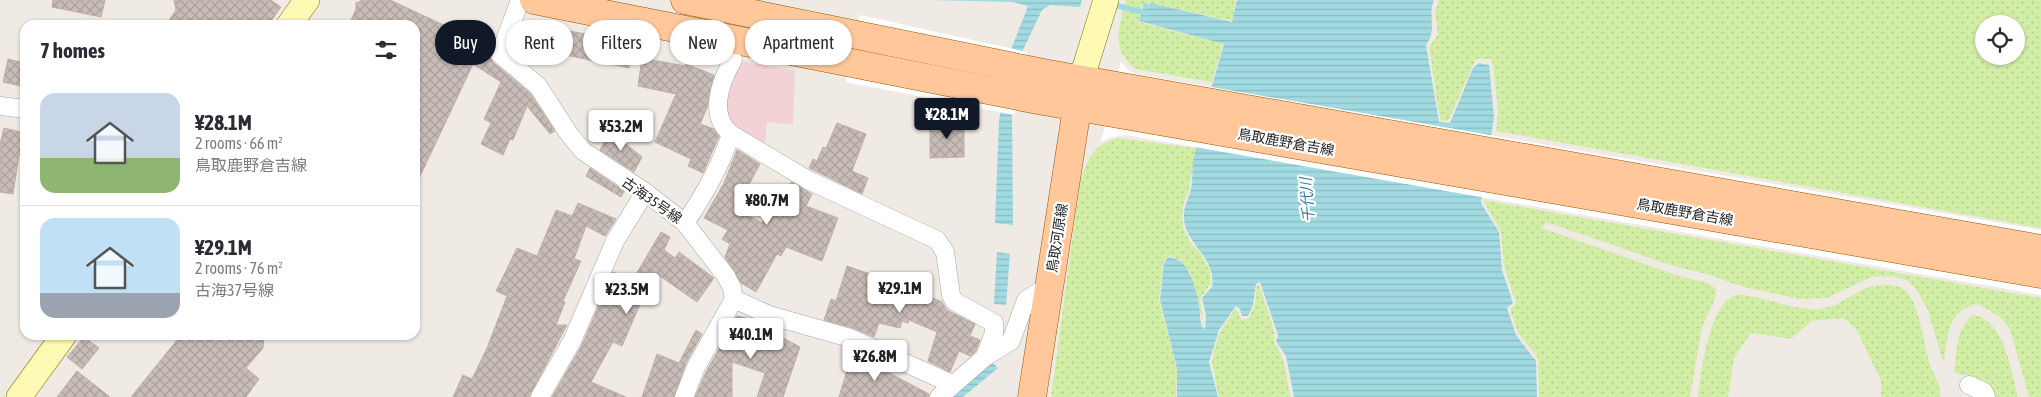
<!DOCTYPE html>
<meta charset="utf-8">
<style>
:root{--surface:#fff;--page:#f2f2f3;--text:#2b2b33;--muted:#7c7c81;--line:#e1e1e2;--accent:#111827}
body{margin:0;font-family:"Asap Condensed","Noto Sans JP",sans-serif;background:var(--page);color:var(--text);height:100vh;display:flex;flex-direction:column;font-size:19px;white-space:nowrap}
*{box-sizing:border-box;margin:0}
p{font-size:16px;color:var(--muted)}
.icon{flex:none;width:28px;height:28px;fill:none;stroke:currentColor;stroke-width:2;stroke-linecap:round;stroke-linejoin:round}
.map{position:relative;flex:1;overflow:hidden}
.details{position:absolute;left:20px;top:20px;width:400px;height:320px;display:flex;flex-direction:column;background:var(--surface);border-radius:15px;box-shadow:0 1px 4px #0004}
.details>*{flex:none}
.top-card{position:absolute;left:435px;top:20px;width:475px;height:45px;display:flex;gap:10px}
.buttons{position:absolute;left:1975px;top:15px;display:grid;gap:10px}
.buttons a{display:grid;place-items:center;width:50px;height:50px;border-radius:50%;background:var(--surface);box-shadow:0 1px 4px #0004;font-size:25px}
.price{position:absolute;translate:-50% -42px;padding:0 11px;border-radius:5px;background:#fff;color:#222;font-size:16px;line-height:32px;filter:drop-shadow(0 1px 2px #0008)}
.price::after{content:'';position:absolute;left:50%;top:30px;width:15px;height:11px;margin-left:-8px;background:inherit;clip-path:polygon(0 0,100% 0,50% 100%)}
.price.current{background:var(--accent);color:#fff}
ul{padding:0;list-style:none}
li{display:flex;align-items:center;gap:15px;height:125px;padding:0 20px}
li+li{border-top:1px solid var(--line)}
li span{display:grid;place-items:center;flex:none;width:140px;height:100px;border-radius:15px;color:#555}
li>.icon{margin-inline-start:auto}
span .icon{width:60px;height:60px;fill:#fffc;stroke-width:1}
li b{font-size:21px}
h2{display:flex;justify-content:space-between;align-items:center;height:60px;padding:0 20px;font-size:21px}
.chip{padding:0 18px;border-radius:22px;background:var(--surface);box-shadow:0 1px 4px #0004;font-size:18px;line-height:45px}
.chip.current{background:var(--accent);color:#fff}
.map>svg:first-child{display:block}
.commercial{fill:#f2d2d4}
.grass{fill:url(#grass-dots);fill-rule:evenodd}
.water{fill:url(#water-rules)}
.pier{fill:#fff}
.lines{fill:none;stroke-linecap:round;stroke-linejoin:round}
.stream{stroke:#a1dae1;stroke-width:5.5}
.building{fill:url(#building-cross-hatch);stroke:#c3afa5}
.street-casing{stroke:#a5a5a5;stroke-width:19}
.secondary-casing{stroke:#7b7900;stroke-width:26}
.primary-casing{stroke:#995400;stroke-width:29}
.street{stroke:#fff;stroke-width:18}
.secondary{stroke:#fef9b4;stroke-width:25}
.primary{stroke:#ffc79a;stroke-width:28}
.labels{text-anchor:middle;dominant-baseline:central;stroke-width:4.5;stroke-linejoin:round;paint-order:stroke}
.street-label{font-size:14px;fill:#1e1e1e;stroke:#fff}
.water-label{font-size:15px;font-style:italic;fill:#3c789c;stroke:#fff}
</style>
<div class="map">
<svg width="2041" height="397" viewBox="0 0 2041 397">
<defs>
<pattern id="grass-dots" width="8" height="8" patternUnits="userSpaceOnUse" patternTransform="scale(1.25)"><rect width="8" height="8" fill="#d2eea6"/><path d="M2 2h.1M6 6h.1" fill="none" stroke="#b4cc8e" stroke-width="1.8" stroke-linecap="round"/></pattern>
<pattern id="water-rules" width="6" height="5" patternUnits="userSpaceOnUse" patternTransform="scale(1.25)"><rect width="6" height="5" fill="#a1dae1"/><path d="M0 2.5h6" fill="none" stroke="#8abbc1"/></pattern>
<pattern id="building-cross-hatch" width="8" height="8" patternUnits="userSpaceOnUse" patternTransform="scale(1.25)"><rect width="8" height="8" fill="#c8bcb7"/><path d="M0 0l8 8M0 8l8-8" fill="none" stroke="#aba19d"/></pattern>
</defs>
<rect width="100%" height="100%" fill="#f0eae4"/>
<path class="commercial" d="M737,60l58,11 -2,54 -26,-3 -3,27 -42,-32 3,-38z"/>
<g class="grass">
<path d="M1126,0h110l-4,21 -81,-18 -1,2 -6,-2 -4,8 -1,11 84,22 -11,38 -77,-13c-25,-22 -16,-41 -9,-69z"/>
<path d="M1439,0h602v228l-545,-97 2,-21 -5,-45 -2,-6h-15l-28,62 -8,-1 -11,-73 9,-13 -3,-23zM1984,24h32v32h-32z"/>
<path d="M1118,138l78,10 -7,42 -5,12 -2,13 1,12 7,15 11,12 9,17 1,12 -11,16 4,28 -14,-55 -9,-12 -12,-4 -6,5 -4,40 18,67 -1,29h-125l29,-215c7,-22 14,-39 38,-44z"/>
<path d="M1483,200l558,98v99h-12l-19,-68 -10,-12 -21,-13c-32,6 -30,28 -35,56l-2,-1 -14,-49 -12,-21 -9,-9 -15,-4 -21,1 -44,21 -27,1 -60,-13 -33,-12 -34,-8 -127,-44 -4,6 137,48 29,7 8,6v8l-14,30 -12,70h-151l-1,-39 -20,-25 -8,-24 6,-6 -12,-37 -3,-34z"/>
<path d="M1259,284c3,12 19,50 15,58 15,23 10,31 17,55h-72l-7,-34 2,-13 6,-18 16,-24 6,12 7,-2 6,-14 2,-19z"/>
<path d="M1882,285c9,0 18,0 25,7 13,14 17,54 23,73 4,11 12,20 10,32h-59v-16l-25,-52 -13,-11 -31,3 -21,18 -40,-6 -17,25 -6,39h-30c3,-22 11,-106 45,-102 25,3 49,15 75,14 17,-1 28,-11 42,-18 7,-4 14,-5 22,-6z"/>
<path d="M1973,315c31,2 39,59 45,82h-24c-7,-22 -20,-19 -40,-24 2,-19 2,-47 19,-58z"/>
</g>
<g class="water">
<path d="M928,0h154l-2,7 -30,-2 -8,5 -19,40 -11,63 1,112 -18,-2 4,-103 13,-73 16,-41 -15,-4z"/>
<path d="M1237,0h197c-7,18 4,28 -8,45l13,77 11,1 23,-55 6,-5 10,2 5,52 -13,86 18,29 3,38 11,33 -6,5 9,27 20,26 1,36h-243l-8,-41 -10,-15 2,-6 -18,-53 -4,2 -3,21 -5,11h-6l-2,-7 -4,-3 -17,24 -10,32 9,35h-41v-29l-17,-68 4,-38 5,-5c4,1 8,2 11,4 12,8 18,37 20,51 0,7 0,12 5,18l1,-15 -4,-17 10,-11c5,-31 -29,-43 -28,-72 0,-10 5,-17 7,-26 2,-8 1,-18 2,-26 7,-40 20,-80 31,-119l-85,-23 5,-18 6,2 1,-2 81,19z"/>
<path d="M997,252l13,2 -4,51 -12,-1z"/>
<path d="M991,361l7,7 -35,29h-16z"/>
</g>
<g class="pier">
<path d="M860,15l167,37 -13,63 -168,-33z"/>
<path d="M1121,62l7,8 8,4 905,156v65l-915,-160 -15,2 -10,5z"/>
</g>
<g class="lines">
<path class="stream" d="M1110,4l37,9"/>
</g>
<g class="building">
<path d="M53,0h52l-4,17 -49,-10z"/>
<path d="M174,0h97l10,7 -13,18h-102l10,-15z"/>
<path d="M363,0h27l84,39 16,12v6l3,5 37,31 25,38 -5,3 -23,-28 -14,34 -3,-1 -7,16 -22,-11 10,-21 -7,-4 17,-37 -28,-18 -58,123v-162h-66l7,-16v-6z"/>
<path d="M539,25l93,18 -3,25 -93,-19z"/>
<path d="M642,58l43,8 1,-2 28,11 -7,33 -7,16 14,5 5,7 -16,37 -15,-7 3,-7 -36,-17 21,-48 -38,-8z"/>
<path d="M8,59l17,4v24l-22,-5z"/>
<path d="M837,123l29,11 -14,37 16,7 -6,16 -53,-26 4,-9 4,2 6,-14 3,1z"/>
<path d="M930,123h34v34l-34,1z"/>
<path d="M4,128l21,5v23l-6,-1 -6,39 -13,-2v-48z"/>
<path d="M610,131l32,26 -8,15 -34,-22z"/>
<path d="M737,150l23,14 -24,45 26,14 6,-12 8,4 15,-33 21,12 -6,12 32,12 -16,43 -36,-14 -5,9 -4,-2 -21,38 -15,-9 -16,-26 5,-13 -8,-5 6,-9 -24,-12 20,-35z"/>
<path d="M590,168l34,23 -3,6 -35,-21z"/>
<path d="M578,203l38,16 -11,17 -19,-10 -12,33 7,2 -18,40 2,1 -9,23h11l-38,72h-76l10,-22 9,4 15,-31 20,-52 -11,-5 21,-43 20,8 19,-46 16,6z"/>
<path d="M661,232l9,5 -6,13 11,8 4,-6 35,26 -17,24 -43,-30 -32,74 -9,-4 -22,40 35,15h-74l30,-52 31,-73 19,9z"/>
<path d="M847,266l38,13v-2l57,25 5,8 28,14 -5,12 10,4 -4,11 -6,5 -11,-5 -9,21 -22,-11 9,-29 -28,-12 -1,3 -6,-2 -2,7 -21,-5 -5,14 -21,-9 -29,-8 7,-21 5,2z"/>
<path d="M737,316l9,2 54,29 -17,50h-26l8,-24 -33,-11v35h-37l11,-25z"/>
<path d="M696,330l6,4 -16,29 -12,34h-32l15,-43 22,9z"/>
<path d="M181,335h83l-1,13 -17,20 13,11 -13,18h-115z"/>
<path d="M84,337l15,11 -17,21 -15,-12z"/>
<path d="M853,351l13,6 -1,3 64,34v3h-90z"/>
<path d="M77,371l33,26h-53z"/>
</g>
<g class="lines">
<g class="street-casing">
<g id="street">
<path d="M520,0l-20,54 38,32 31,48 14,17 62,41 40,31 41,53 6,12 2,11 -38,68 -12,30"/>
<path d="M0,106l25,3"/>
<path d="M731,134l77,46 129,60 8,12 6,43 3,6 40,22v10l-9,24"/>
<path d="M685,223c20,-29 35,-56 46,-89 -23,-19 -11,-52 2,-74"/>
<path d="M734,299l35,16 81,23 102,46"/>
<path d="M1969,385l15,7 2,5"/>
<path d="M540,397l32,-56 43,-100 30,-49"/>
<path d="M939,397l46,-40 26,-16 15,-41 24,-15"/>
</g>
</g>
<g class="secondary-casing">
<g id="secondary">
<path d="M289,25l18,-25"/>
<path d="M1081,80l25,-80"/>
<path d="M19,397l45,-62"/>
</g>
</g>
<g class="primary-casing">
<g id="primary">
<path d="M534,0l504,100 1003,174"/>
<path d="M685,0l358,73 998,176"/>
<path d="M1032,397l48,-308"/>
</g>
</g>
<use href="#street" class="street"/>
<use href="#secondary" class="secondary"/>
<use href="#primary" class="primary"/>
</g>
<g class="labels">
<g class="street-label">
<text transform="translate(1286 142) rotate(10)">鳥取鹿野倉吉線</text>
<text transform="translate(652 200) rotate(35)">古海35号線</text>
<text transform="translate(1685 212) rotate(10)">鳥取鹿野倉吉線</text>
<text transform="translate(1057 238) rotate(-81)">鳥取河原線</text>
</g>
<g class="water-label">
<text transform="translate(1307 200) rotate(-94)">千代川</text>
</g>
</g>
</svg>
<div class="buttons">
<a><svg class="icon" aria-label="locate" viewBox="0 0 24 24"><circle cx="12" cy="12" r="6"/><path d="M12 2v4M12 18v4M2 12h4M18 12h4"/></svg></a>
</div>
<b class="price current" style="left:947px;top:140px">¥28.1M</b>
<b class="price" style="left:621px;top:152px">¥53.2M</b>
<b class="price" style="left:767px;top:226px">¥80.7M</b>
<b class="price" style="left:900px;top:314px">¥29.1M</b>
<b class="price" style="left:627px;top:315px">¥23.5M</b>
<b class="price" style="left:751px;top:360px">¥40.1M</b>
<b class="price" style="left:875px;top:382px">¥26.8M</b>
<div class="top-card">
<a class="chip current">Buy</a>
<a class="chip">Rent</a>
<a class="chip">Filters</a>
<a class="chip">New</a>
<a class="chip">Apartment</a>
</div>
<section class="details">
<h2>7 homes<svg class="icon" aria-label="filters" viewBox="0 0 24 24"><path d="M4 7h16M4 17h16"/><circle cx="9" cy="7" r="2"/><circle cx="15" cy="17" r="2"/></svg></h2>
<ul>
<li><span style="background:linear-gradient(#c9d6e8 65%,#8fb573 0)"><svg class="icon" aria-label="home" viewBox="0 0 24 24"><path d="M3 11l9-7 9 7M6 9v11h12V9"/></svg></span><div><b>¥28.1M</b><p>2 rooms · 66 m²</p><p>鳥取鹿野倉吉線</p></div></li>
<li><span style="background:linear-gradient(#bfe0f5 75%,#9aa5b1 0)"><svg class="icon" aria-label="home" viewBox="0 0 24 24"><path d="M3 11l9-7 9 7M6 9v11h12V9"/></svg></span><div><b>¥29.1M</b><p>2 rooms · 76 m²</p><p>古海37号線</p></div></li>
</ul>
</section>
</div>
